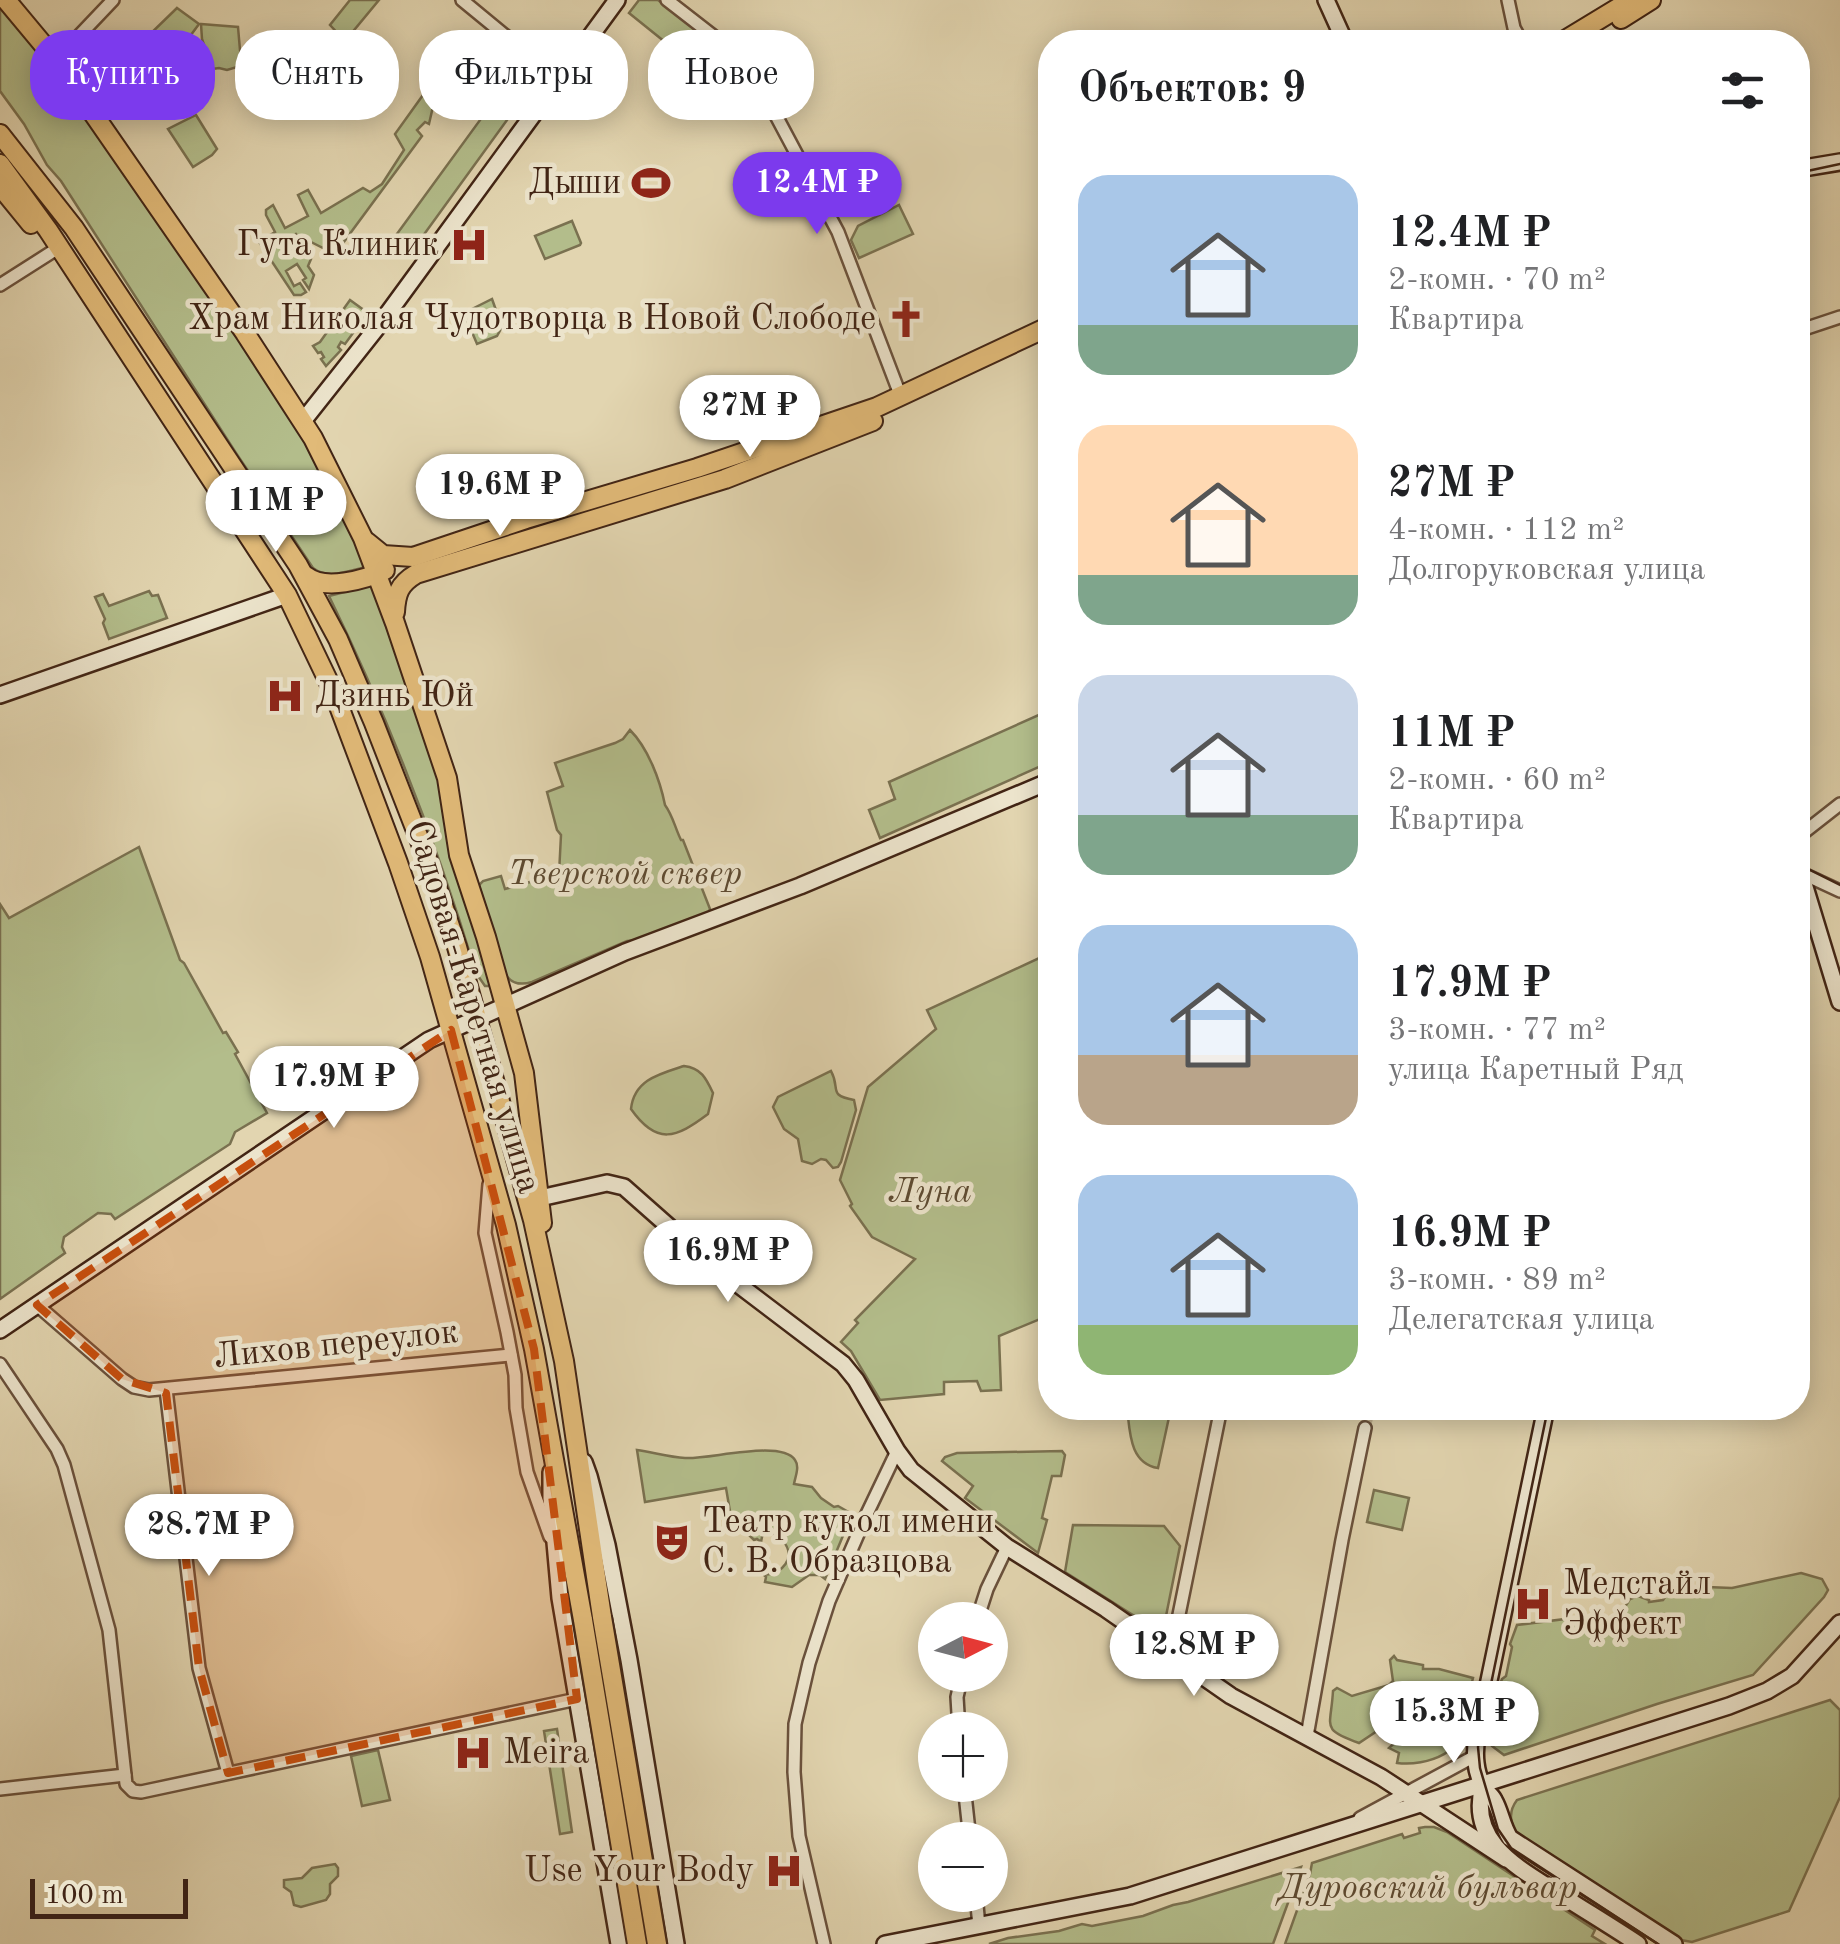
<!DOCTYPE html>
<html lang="ru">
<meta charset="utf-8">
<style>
:root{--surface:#fff;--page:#f6f6f6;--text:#202124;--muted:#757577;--accent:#7c3aed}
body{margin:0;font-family:"Old Standard TT",serif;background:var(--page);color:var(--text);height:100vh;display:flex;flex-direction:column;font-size:38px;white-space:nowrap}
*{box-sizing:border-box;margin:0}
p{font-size:32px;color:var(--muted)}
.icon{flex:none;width:55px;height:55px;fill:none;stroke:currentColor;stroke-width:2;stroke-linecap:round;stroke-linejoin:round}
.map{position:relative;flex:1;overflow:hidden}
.details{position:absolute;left:1038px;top:30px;width:772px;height:1390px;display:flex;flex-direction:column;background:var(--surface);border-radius:40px;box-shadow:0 5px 25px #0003}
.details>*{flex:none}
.guide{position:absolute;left:30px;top:30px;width:858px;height:90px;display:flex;gap:20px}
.needle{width:65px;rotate:84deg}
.buttons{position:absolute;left:918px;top:1602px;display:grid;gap:20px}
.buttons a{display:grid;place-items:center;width:90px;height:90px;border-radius:50%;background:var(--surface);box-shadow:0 5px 25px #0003;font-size:50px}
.scale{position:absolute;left:30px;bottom:25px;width:158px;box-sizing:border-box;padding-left:10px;border:5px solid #422515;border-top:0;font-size:28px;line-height:35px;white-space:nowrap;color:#422515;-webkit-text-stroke:8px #ece4cc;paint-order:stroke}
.price{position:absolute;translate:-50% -85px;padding:0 22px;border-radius:35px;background:#fff;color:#222;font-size:32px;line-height:65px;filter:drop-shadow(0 2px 5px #0008)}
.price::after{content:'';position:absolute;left:50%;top:60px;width:30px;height:22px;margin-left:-15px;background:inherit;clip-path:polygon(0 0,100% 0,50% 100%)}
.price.active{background:var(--accent);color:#fff}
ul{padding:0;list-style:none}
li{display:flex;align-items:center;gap:30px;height:250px;padding:0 40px}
li span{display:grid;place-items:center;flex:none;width:280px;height:200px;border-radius:30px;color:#555}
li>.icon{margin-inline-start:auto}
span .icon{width:120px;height:120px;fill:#fffc;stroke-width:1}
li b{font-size:42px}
h2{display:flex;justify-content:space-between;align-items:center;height:120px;padding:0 40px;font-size:42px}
.tag{padding:0 35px;border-radius:40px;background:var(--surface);box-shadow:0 5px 25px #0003;font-size:35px;line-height:90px}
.tag.active{background:var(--accent);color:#fff}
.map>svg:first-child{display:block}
.green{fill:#b3bd8b;stroke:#7a7150;stroke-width:2.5}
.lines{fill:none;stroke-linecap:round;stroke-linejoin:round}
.street-tunnel{stroke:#c2b291;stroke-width:11;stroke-dasharray:11 5.5;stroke-linecap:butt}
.street-casing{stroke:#6a513c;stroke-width:16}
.secondary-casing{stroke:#422515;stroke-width:20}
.primary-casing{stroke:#422515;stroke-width:22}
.street{stroke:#ece4cc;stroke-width:11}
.secondary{stroke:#ece4cc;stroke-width:15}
.primary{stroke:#e1ba78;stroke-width:18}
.tram{stroke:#422515;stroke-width:2.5}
.primary-bridge-casing{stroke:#422515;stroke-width:22;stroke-linecap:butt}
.primary-bridge{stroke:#e1ba78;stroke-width:18}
.marked{fill:#c74f0e;fill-opacity:0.2;stroke:#c74f0e;stroke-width:8;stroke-dasharray:20 12;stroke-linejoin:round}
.labels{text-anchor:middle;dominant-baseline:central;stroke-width:9;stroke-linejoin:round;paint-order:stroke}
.poi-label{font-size:35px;fill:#422515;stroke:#ece4cc;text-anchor:end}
.park-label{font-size:35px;font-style:italic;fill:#5e4b32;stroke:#ece4cc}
.street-label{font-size:35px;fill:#422515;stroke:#ece4cc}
</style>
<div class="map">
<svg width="1840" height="1944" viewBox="0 0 1840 1944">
<rect width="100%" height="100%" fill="#e2d5b0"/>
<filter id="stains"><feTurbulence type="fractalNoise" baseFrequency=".002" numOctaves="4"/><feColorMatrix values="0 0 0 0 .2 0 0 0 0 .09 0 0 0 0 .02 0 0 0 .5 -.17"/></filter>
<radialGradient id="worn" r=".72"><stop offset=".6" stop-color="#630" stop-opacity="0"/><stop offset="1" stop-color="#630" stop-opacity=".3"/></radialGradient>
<g class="green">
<path d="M350,0h29l-34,41 -15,-16z"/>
<path d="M639,0h19l71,56 -17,9 -35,-26 -7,7 -41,-33z"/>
<path d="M0,5l41,48 258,374 56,112 11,28c-18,4 -38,13 -53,1l-77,-115 -175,-272 -14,-16 -23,-41 -24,-33z"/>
<path d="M177,8l22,16 -17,23 -17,12 -18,-22z"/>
<path d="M201,24l37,3 2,23 4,15 -17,5 -8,-2 -7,1 -10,-30z"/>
<path d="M510,79l6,5 -12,17 11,8 -103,142 -18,-13z"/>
<path d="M423,95l11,7 -5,22 -4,-2 -8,8 5,6 -79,107 -9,-5 -11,10 -14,-7 -3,4 -10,-11 -6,6 21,19 -3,7 6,9 -5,14 -6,-9 3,-2 -9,-14 -11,7 8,15 6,-3 6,9 -5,3h-7l-35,-53 16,-10 -9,-17v-5l7,-5 12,23 23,-12 -10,-21 10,-5 13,23 42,-25 7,4 12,-8 22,-34 -9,-16z"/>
<path d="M196,115l21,34 -5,6 -19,12 -25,-38z"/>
<path d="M899,205l14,29 -54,24 -8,-18 7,-14z"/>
<path d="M572,221l9,22 -1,2 -35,14 -10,-23z"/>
<path d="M492,299l10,28 -5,9 -20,8 -13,-31z"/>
<path d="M350,300l18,13 -7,10 -4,-2 -4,5 3,3 -11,15 -4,-2 -3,5 3,3 -15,16 -5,-7 3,-2 -3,-5 -3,1 -5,-7 7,-4z"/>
<path d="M372,585l68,196 23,109 29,96h-7l-9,-13c-39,-129 -88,-256 -147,-377z"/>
<path d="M149,591l3,5 6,-1 9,23 -58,21 -6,-16 2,-4 -10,-22 8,-3 6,12z"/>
<path d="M1050,710v52l-170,76 -11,-28 26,-11 -6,-17z"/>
<path d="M630,730c18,18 30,50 35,75 8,11 10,23 16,35h2l27,69 -2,4 -69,27 -12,1 -95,41c-10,3 -20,2 -26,-7l-27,-90 4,-4 18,-5 4,13 54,-15 2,-39 -4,-5 -10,-38 16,-6 -8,-23 60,-20 8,-4z"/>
<path d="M139,847l41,113 4,3 39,70 3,-1 12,20 -3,2 32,59 -32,19 -5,12 -115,75 -4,-5 -13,-1 -34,24 -2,10 3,6 -65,46v-395l9,14z"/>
<path d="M1050,953v362l-51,21 2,54 -20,1 -4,-10 -33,1v12l-64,6 -29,-49 -10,-9 17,-19 -3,-3 60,-61 -43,-22 -22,-31 2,-2 -12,-24 28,-93 68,-58 -9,-19z"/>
<path d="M684,1066c17,2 22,12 29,27l-5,21c-32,24 -51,32 -77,-5 3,-29 28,-35 53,-43z"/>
<path d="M831,1071c10,18 -4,24 23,29l2,10 -15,52 -3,5 -5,1 -7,-8 -5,-1 -9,5 -10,-3 -4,-22 -14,-10 -11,-22 5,-10z"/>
<path d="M1127,1408h44l-13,60c-29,-5 -28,-37 -31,-60z"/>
<path d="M637,1450c15,2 32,7 48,8 23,2 96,-19 110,2 5,7 0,17 -1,24l18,3 9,11 13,9 4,-1 14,8 -27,65 -5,-4h-11l-17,12 -27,-5 1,-5 -2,-2c18,0 33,-18 19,-34 -4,-5 -9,-7 -14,-11l-6,2 -2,10 -4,-3 -3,1 -8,-8 1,-6 -5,5 -9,-2 -7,-41 -81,14z"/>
<path d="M1062,1451l3,4 -4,21h-9l-10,42 5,2 -9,33 -73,-55 8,-12 -31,-25 3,-4 12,-4z"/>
<path d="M1374,1490l35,8 -7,32 -35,-8z"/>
<path d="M1073,1525l91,1 16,20 -16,80 -9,3 -90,-57z"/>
<path d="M1801,1573l21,6 6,11 -4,7 -71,78 -96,29 -153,51 -12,-9 2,-8 -4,-4 9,-47 3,-8 4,-3 6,-29 -2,-3 7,-19 72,-9 6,2v3c24,-2 23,-3 35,-22l8,-3 11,4v2l14,-2 5,-7 34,-3 5,-3 25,1z"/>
<path d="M1394,1656l3,4 26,5v4h16l34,9 -4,16 -15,21v5l10,-4c7,35 -38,51 -67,47l2,-10 -10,-5 25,-23 3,-5 -1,-11h-16l-23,22 -18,12c-39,-14 -28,-15 -26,-52l4,-3 15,8 37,-11 4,-4 -3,-21z"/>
<path d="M1830,1700l10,10v87l-51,114 -97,31 -11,-2 -164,-105c-7,-12 -9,-23 0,-35z"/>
<path d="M557,1729l15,103 -12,2 -16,-103z"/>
<path d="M378,1750l12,50 -28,6 -11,-50z"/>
<path d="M1425,1827h9l13,5 148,98 -3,6 13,8h-320l25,-70 2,-11 90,-29 2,4 16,-5 -1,-5z"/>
<path d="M335,1864l3,4v8l-8,8v10l-4,6 -25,7 -7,-2 -3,-13 -7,-5v-7l18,-2 10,-10z"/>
<path d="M1301,1867l-28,77h-284l19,-6 51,-7 23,-7 10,2 51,-10 30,-11 15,-3z"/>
</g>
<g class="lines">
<path class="street-tunnel" d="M1365,1428l5,-20"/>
<g class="street-casing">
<g id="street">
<path d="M462,0l96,79"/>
<path d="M667,0l76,59 21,34 74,139 63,165"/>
<path d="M1508,0l6,28 8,14"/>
<path d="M56,60l57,-60"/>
<path d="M0,285l55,-35"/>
<path d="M1798,331l42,-14"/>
<path d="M1798,837l42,-33"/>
<path d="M1799,872l41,19"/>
<path d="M489,1184l-4,49 22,99 8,43 1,33 11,64 23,65"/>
<path d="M37,1305l85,74 12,8 15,3 362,-35"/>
<path d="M0,1364l57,85 7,16 45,165 16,145 1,9 7,7 8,1 436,-93"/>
<path d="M166,1389l33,279 29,105"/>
<path d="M977,1620l10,-31 20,-42"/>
<path d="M1171,1654l50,-246"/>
<path d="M959,1730l-2,-33 5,-22"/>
<path d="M1307,1736l35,-196 23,-112"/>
<path d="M964,1785l6,55"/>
<path d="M0,1789l125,-14"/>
<path d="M1360,1818l115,-62"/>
<path d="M976,1895l3,31"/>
<path d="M824,1944l-25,-108 -5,-64 1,-48 14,-61 20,-62 36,-83 32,-67"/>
</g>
</g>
<g class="secondary-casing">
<g id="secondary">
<path d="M1326,0l19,42"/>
<path d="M1798,169l42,-7"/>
<path d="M303,421l80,-101 234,-320"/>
<path d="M0,695l287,-100"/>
<path d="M1798,864l42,138"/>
<path d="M540,1198l67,-15 17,4 86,76 133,101 13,16 41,71 14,19 96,77 99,62 125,87 150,81 125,82"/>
<path d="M0,1330l429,-290 196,-88 175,-66 250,-105"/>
<path d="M1546,1408l-69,330c-3,15 -2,35 7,49 2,5 8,8 10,13 7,12 8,26 16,38l164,106"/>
<path d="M584,1462l5,14 18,69 22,115 47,284"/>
<path d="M551,1472v26l9,100 59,346"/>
<path d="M1483,1786c-16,59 40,84 81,111 25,16 50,31 74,47"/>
<path d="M885,1944l245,-48 599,-190 38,-15 25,-15 48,-53"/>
</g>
</g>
<g class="primary-casing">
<g id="primary">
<path d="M6,0l50,60 189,273 68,105 50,100 32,85 52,155 12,77 27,82 38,136 18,150"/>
<path d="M1621,19l30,-19"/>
<path d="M1562,42l69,-42"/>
<path d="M0,134l74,94 224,337 40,74 36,84 55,141 28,83 76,273 31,141 38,256"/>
<path d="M0,164l48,66 239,365 47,98 64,170 32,94 76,268 28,124 49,271"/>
<path d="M0,186l31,38"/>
<path d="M367,542l16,13 30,2 113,-38 171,-51 180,-61 173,-81"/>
<path d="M306,576c18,15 59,4 79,-6"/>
<path d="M395,612c1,-18 4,-28 21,-38l309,-95 148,-58"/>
</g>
</g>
<use href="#street" class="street"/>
<use href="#secondary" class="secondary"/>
<use href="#primary" class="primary"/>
<g class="tram">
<path d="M1798,173l42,-9"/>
<path d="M1798,864l42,21"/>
<path d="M1548,1408l-70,339 2,21 18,61 13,19 147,96"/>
</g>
<g class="primary-bridge-casing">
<g id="primary-bridge">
<path d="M602,1617l55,327"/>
<path d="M583,1620l54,324"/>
</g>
</g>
<use href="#primary-bridge" class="primary-bridge"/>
</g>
<path class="marked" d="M451,1030l83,319 43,350 -349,74 -29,-105 -33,-275 -44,-14 -85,-74z"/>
<defs>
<g id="stadium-bare" transform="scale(3)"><path d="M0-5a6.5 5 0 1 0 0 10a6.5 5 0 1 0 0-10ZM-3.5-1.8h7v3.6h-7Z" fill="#8f2418" stroke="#ece4cc" stroke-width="2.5" paint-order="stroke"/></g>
<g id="hospital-bare" transform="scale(3)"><path d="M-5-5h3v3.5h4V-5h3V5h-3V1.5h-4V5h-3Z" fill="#8f2418" stroke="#ece4cc" stroke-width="2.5" paint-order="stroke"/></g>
<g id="church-bare" transform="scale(3)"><path d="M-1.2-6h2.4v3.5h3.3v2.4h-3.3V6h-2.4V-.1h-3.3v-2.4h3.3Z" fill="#8f2418" stroke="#ece4cc" stroke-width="2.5" paint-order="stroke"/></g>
<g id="theatre-bare" transform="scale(3)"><path d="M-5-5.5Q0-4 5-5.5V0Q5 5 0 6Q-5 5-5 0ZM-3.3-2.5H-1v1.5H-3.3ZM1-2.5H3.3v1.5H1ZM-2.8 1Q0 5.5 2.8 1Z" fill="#8f2418" stroke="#ece4cc" stroke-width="2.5" paint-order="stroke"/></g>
</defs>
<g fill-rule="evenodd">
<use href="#stadium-bare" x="651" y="183"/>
<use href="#hospital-bare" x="469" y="245"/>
<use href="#church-bare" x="906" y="319"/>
<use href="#hospital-bare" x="285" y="696"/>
<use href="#theatre-bare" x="672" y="1542"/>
<use href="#hospital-bare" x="1533" y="1604"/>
<use href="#hospital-bare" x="473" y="1753"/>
<use href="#hospital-bare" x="784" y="1871"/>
</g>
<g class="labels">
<g class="poi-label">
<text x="621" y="183">Дыши</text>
<text x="439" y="245">Гута Клиник</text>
<text x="876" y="319">Храм Николая Чудотворца в Новой Слободе</text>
<text x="315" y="696" text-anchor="start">Дзинь Юй</text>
<text x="702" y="1522" text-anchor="start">Театр кукол имени<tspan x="702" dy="40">С. В. Образцова</tspan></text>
<text x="1563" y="1584" text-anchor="start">Медстайл<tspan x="1563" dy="40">Эффект</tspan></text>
<text x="503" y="1753" text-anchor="start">Meira</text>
<text x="754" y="1871">Use Your Body</text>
</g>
<g class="park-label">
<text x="625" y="874">Тверской сквер</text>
<text x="930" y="1192">Луна</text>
<text x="1428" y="1888">Дуровский бульвар</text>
</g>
<g class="street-label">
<text transform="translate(473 1007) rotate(73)">Садовая-Каретная улица</text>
<text transform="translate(336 1345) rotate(-6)">Лихов переулок</text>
</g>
</g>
<rect width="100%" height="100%" filter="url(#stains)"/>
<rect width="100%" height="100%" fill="url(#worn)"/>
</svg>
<div class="buttons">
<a><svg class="needle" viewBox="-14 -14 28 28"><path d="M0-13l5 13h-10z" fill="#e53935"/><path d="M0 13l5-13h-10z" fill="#757577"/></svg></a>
<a>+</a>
<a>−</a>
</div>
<div class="scale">100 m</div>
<b class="price active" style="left:817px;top:237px">12.4M ₽</b>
<b class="price" style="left:750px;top:460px">27M ₽</b>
<b class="price" style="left:500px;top:539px">19.6M ₽</b>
<b class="price" style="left:276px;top:555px">11M ₽</b>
<b class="price" style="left:334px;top:1131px">17.9M ₽</b>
<b class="price" style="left:728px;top:1305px">16.9M ₽</b>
<b class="price" style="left:209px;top:1579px">28.7M ₽</b>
<b class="price" style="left:1194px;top:1699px">12.8M ₽</b>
<b class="price" style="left:1454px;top:1766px">15.3M ₽</b>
<div class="guide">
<a class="tag active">Купить</a>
<a class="tag">Снять</a>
<a class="tag">Фильтры</a>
<a class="tag">Новое</a>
</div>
<section class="details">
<h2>Объектов: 9<svg class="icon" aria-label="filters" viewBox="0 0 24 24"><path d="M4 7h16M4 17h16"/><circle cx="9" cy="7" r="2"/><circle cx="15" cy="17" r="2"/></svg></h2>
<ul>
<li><span style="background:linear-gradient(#a9c7e8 75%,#7fa58c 0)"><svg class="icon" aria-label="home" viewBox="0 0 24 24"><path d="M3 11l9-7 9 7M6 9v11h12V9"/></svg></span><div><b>12.4M ₽</b><p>2-комн. · 70 m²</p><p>Квартира</p></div></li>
<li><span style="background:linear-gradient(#ffd9b3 75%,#7fa58c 0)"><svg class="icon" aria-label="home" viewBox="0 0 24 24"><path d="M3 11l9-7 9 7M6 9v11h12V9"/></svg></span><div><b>27M ₽</b><p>4-комн. · 112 m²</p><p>Долгоруковская улица</p></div></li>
<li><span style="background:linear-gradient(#c9d6e8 70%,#7fa58c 0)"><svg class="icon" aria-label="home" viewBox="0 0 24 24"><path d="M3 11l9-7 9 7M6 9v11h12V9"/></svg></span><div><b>11M ₽</b><p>2-комн. · 60 m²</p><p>Квартира</p></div></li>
<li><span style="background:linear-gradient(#a9c7e8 65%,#b9a48a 0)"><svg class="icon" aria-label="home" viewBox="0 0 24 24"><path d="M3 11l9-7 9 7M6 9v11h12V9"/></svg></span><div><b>17.9M ₽</b><p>3-комн. · 77 m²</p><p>улица Каретный Ряд</p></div></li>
<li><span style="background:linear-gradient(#a9c7e8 75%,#8fb573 0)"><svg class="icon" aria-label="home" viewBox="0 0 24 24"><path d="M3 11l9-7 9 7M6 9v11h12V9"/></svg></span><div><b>16.9M ₽</b><p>3-комн. · 89 m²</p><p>Делегатская улица</p></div></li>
</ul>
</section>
</div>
